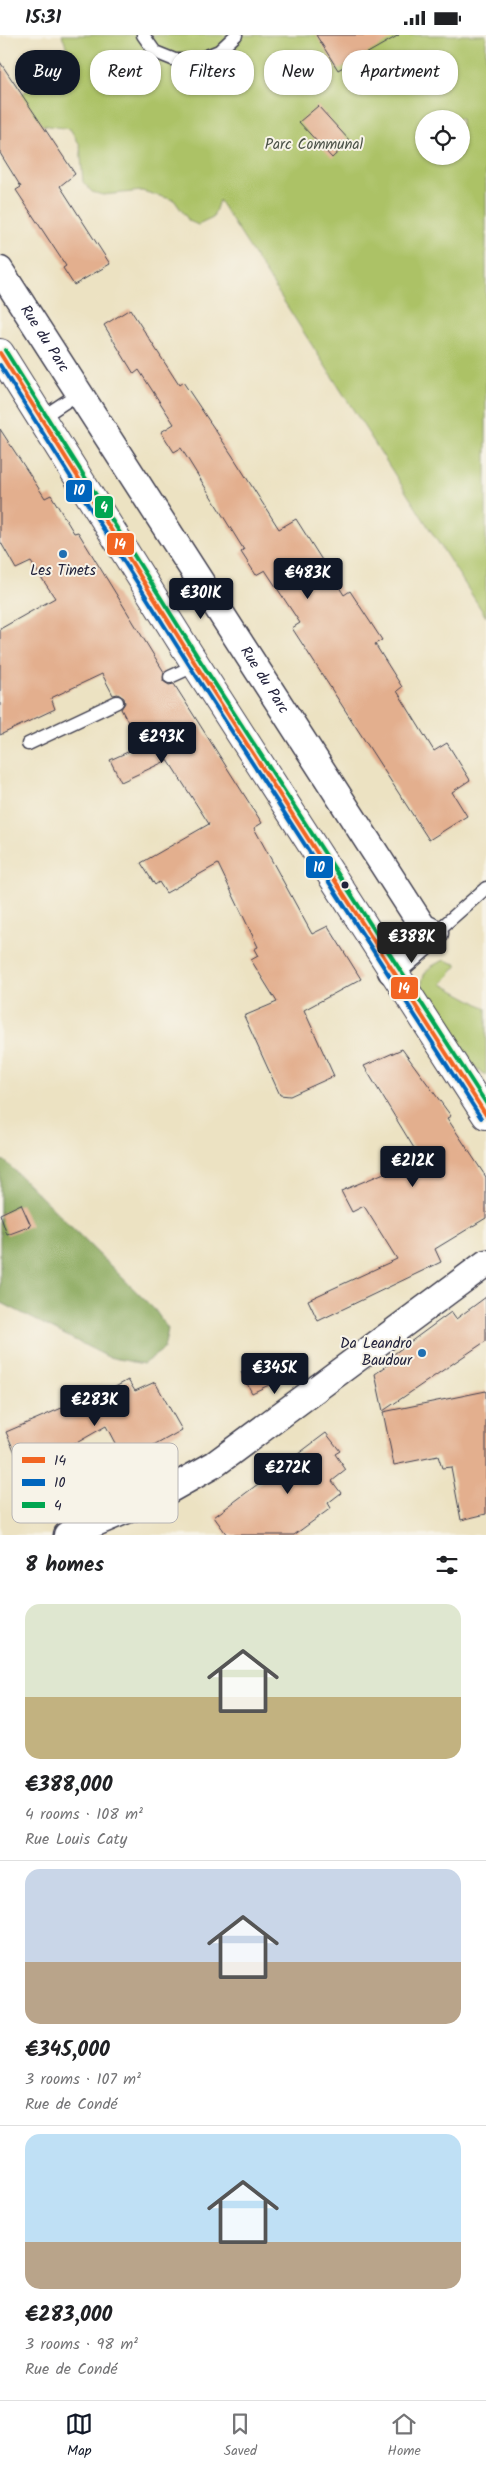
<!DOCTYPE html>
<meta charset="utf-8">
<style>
:root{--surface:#fff;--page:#f6f6f6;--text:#202124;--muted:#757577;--line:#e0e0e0;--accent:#111827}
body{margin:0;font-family:Kalam,sans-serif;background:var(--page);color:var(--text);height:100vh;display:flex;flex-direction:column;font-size:19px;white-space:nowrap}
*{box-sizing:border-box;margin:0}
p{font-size:16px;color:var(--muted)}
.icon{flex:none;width:28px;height:28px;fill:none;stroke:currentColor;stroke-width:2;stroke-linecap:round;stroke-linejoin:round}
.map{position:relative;height:1500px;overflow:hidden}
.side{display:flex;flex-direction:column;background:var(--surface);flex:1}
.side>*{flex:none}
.guide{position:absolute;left:15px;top:15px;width:456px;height:45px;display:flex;gap:10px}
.fabs{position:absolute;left:415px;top:75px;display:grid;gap:10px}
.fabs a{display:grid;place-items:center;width:55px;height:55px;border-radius:50%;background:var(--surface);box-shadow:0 1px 4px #0004;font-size:25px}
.price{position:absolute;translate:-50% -42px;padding:0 11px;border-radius:5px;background:var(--accent);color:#fff;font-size:16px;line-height:32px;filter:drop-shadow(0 1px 2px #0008)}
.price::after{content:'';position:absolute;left:50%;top:30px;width:15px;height:11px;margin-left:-8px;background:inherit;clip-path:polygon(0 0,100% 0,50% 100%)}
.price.selected{background:#222;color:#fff}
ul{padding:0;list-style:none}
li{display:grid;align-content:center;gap:10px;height:265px;padding:0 25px}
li+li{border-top:1px solid var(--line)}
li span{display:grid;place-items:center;height:155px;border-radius:15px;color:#555}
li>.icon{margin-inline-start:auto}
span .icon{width:90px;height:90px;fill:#fffc;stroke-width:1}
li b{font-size:21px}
h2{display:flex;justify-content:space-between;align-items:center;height:60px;padding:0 25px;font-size:21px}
.pill{padding:0 18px;border-radius:20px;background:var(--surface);box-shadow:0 1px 4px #0004;font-size:18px;line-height:45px}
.pill.selected{background:var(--accent);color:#fff}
.status{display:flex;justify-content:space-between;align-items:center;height:35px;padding:0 25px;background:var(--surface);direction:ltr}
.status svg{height:14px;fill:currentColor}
.dock{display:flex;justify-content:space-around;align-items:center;height:70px;border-top:1px solid var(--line);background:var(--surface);font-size:14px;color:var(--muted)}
.dock a{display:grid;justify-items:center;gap:2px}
.dock .selected{color:var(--accent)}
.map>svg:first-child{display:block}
.green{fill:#acc266;stroke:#677250;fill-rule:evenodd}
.forest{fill:#89a85b;stroke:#56654b}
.building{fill:#e3af8e}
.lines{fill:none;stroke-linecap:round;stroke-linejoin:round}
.service-casing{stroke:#403f4f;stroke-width:15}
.minor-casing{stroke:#403f4f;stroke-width:29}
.tertiary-casing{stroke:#403f4f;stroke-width:30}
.service{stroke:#fff;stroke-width:12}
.minor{stroke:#fff;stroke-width:26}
.tertiary{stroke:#fff;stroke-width:28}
.bus-1-casing{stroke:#f7f3e8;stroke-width:8}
.bus-2-casing{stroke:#f7f3e8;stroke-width:8}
.bus-3-casing{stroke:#f7f3e8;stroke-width:8}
.bus-1{stroke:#f26522;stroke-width:4}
.bus-2{stroke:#0065bd;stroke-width:4}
.bus-3{stroke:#00a651;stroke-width:4}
.poi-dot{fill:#1f6fb2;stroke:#f7f3e8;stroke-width:2}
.bus-dot{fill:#22223b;stroke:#f7f3e8;stroke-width:2}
.labels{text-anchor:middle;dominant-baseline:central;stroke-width:4;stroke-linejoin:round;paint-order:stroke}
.park-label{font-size:15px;fill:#4b5248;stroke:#f7f3e8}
.street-label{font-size:15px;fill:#22223b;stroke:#f7f3e8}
.poi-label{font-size:15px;fill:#22223b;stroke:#f7f3e8}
.key{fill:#f7f3e8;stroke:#b7b4b4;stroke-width:1}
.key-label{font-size:14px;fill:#22223b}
.line-badge{stroke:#f7f3e8;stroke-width:2}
.badge-label{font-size:14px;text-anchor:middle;font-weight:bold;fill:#fff}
</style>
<div class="status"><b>15:31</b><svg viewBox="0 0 49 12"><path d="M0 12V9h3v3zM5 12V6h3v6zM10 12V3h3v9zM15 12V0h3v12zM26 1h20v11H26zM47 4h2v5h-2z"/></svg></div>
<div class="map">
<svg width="486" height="1500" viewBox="0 0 486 1500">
<rect width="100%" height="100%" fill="#f7f3e8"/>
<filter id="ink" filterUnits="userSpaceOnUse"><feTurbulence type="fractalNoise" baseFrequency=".02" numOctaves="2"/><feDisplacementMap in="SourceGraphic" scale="10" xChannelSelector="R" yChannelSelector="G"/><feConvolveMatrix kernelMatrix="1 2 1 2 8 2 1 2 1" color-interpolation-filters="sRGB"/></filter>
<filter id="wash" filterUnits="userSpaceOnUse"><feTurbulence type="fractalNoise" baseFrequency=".0096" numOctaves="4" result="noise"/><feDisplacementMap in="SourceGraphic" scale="20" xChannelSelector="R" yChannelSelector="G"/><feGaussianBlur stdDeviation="1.12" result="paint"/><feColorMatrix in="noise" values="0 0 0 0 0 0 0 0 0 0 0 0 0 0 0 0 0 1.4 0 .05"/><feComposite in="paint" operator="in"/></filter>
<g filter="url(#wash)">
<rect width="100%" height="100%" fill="#ece2c2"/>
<g class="green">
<path d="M62,0h424v582l-267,-417 -6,18 -15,7 -9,-4 -15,-21 -32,-9 -39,4 -11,-3 -9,-10 -3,-37 -10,-16 -28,-4 -42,29v-45l58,-40 10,-18zM424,84h37v37h-37z"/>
<path d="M445,925l13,5 -16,19 44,24v68c-4,-3 -9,-6 -12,-10 -9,-11 -51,-71 -52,-82 0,-14 12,-20 23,-24z"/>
</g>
<path class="forest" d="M0,1125l5,1 150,149 13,19 -4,20 -21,15 -35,-7 -108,-55z"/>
<g id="blocks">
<g class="building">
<path d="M316,0h83l-61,35z"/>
<path d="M0,27l75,112 -15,12 50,78 -36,21 -11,-17 3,-2 -50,-76 5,-3 -21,-34z"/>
<path d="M318,71l32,35 -18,17 -33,-36z"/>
<path d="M130,274l49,76 4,-3 49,73 47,74 17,-10 48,76 6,-4 32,49 -7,4 27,43 -5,4 37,60 13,-8 23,37 -18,12 15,24 -38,24 -137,-212 8,-5 -35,-53 -9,5 -15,-23 3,-2 -63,-102 -7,4 -13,-20 13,-8 -35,-54 -5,4 -30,-49z"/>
<path d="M0,394l45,69 6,-3 23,38 4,-1 86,140 -1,9 6,4 5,-1 88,139 -8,5 58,106 16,-8 33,53 -57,31 30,66 -44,20 -10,-1 -36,-79 33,-14 -26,-42 7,-4 -4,-7 4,-2 -40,-83 -52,29 -7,-11 -4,3 -14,-22 68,-39 -41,-64 -47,22 -11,-22 31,-14 -20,-37 4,-6 -1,-5 -6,-4 -5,1 -11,-21 -51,24 4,11 -55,26v-106l55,-31 -24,-36 -15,7 -16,-28z"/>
<path d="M402,1014l49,67 -4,2 39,59v41l-51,31 6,13 -123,59 -10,-21 89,-41 -33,-53 -12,6 -11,-21 79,-33 -56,-92z"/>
<path d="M21,1169l10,22 -24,9 -7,-21z"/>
<path d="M486,1262v44l-103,70 -8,-37 16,-11 -4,-4 64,-47 5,7z"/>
<path d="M264,1328l9,20 -21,10 -11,-21z"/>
<path d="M128,1345l7,11 20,-9 27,48 -57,32 -19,-36 -40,23 5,12 -44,19 -21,-48 79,-34 3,4z"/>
<path d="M486,1356v123l-25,6 -10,-53 -9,1 -4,-12 -44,9 -11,-53z"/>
<path d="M326,1398l14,18 -5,3 11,16 -14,11 9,12 -13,10 3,5 -37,27h-67l-13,-18z"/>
</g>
</g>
</g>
<g filter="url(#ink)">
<use href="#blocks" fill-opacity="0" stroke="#403f4f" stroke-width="1"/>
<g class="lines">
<g class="service-casing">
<g id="service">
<path d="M143,0l12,17 20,8h22l22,-9 17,-16"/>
<path d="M41,383l38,-25"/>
<path d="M170,642l26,-12"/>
<path d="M28,709l89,-42"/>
<path d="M435,898l51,-45"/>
</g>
</g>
<g class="minor-casing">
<g id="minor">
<path id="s1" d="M0,235l423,657 12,6 -44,38"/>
<path d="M67,1500l86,-36 62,-35 271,-201"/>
</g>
</g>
<g class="tertiary-casing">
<path id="tertiary" d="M0,318l196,312 290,450"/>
</g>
<use href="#service" class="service"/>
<use href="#minor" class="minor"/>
<use href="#tertiary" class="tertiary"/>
<g class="bus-1-casing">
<path id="bus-1" d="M0,318l196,312 290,450"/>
</g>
<g class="bus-2-casing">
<path id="bus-2" d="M0,330l191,303 290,450"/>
</g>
<g class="bus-3-casing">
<path id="bus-3" d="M5,315l196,312 285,441"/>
</g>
<use href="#bus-1" class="bus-1"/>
<use href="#bus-2" class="bus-2"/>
<use href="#bus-3" class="bus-3"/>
</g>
</g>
<g class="poi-dot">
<circle cx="63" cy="519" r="5"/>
<circle cx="422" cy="1318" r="5"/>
</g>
<circle class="bus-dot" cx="345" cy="850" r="4.5"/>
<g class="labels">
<g class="park-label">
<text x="314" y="110">Parc Communal</text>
</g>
<g class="street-label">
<text stroke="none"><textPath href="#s1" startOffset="82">Rue du Parc</textPath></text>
<text stroke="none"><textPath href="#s1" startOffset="488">Rue du Parc</textPath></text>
</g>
<g class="poi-label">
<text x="63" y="536">Les Tinets</text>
<text x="412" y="1309" text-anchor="end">Da Leandro<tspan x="412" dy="17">Baudour</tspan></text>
</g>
</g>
<rect x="12" y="1408" width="166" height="80" rx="8" class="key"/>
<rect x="22" y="1422" width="23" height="6" fill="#f26522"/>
<rect x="22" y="1444" width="23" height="7" fill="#0065bd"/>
<rect x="22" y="1467" width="23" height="6" fill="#00a651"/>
<g class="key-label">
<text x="54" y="1430">14</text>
<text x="54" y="1452">10</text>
<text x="54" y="1475">4</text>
</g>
<g class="line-badge">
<rect x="65" y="444" width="28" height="24" rx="5" fill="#0065bd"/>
<rect x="94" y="460" width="20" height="24" rx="5" fill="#00a651"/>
<rect x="106" y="497" width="29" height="24" rx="5" fill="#f26522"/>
<rect x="305" y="820" width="29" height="24" rx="5" fill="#0065bd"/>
<rect x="390" y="941" width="29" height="24" rx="5" fill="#f26522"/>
</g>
<g class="badge-label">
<text x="79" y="460">10</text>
<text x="104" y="477">4</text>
<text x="120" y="514">14</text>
<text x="319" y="837">10</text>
<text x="404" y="958">14</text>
</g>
</svg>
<div class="fabs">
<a><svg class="icon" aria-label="locate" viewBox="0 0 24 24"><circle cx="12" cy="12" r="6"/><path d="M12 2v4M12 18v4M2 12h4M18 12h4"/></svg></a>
</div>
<b class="price" style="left:308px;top:565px">€483K</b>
<b class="price" style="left:201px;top:585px">€301K</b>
<b class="price" style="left:162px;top:729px">€293K</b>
<b class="price selected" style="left:412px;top:929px">€388K</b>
<b class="price" style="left:413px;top:1153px">€212K</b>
<b class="price" style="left:275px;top:1360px">€345K</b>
<b class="price" style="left:95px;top:1392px">€283K</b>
<b class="price" style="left:288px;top:1460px">€272K</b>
<div class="guide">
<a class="pill selected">Buy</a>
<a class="pill">Rent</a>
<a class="pill">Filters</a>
<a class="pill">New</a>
<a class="pill">Apartment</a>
</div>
</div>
<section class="side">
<h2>8 homes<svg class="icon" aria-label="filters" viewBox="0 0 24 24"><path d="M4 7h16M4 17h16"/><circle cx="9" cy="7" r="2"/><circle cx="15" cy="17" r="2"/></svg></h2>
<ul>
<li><span style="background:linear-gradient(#dfe7d0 60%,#c2b280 0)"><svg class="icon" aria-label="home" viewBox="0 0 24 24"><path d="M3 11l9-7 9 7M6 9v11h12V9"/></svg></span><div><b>€388,000</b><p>4 rooms · 108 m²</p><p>Rue Louis Caty</p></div></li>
<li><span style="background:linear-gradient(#c9d6e8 60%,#b9a48a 0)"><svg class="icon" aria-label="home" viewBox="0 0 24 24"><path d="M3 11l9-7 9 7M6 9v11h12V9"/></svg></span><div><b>€345,000</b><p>3 rooms · 107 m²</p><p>Rue de Condé</p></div></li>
<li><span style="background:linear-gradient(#bfe0f5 70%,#b9a48a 0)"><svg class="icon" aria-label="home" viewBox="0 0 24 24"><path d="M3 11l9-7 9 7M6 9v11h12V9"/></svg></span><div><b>€283,000</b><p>3 rooms · 98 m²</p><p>Rue de Condé</p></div></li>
</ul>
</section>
<nav class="dock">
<a class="selected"><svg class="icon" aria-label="map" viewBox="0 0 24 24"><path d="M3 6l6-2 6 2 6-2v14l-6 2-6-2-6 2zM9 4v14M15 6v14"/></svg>Map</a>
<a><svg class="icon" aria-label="saved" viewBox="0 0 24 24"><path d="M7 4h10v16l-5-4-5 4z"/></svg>Saved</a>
<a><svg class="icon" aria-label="home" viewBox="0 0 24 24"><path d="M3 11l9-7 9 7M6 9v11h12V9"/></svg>Home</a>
</nav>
